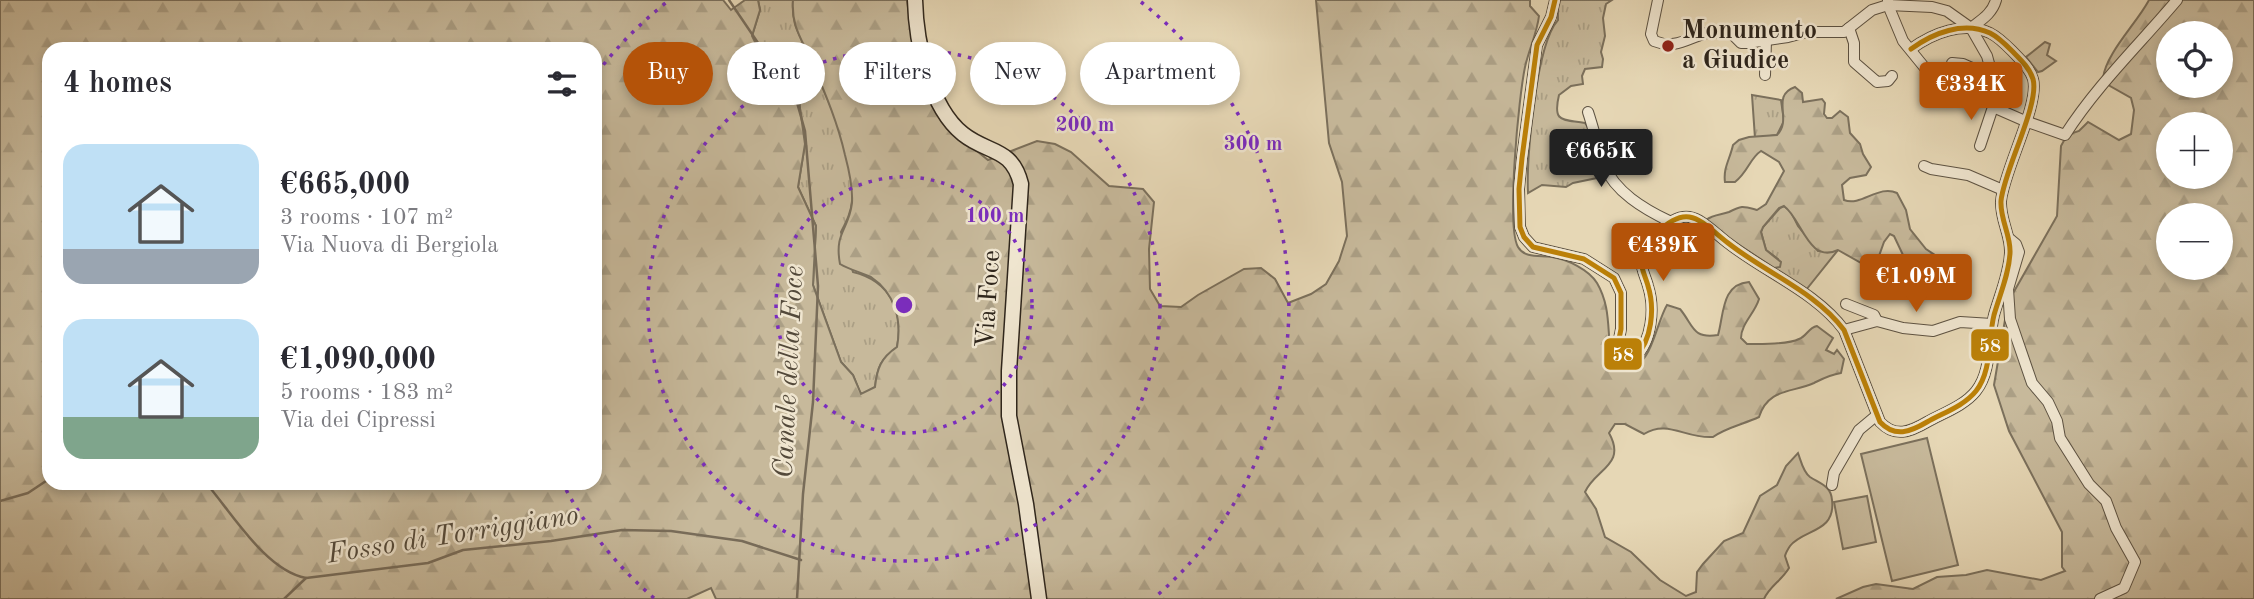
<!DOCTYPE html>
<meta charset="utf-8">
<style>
:root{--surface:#fff;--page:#f7f7f7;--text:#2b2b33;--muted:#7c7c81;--accent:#b45309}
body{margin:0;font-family:"Old Standard TT",serif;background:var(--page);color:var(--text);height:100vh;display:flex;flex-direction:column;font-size:26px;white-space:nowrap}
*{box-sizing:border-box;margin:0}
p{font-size:23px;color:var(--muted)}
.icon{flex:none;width:38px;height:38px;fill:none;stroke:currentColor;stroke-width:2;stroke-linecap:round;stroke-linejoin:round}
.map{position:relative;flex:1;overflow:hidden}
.details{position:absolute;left:42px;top:42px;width:560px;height:448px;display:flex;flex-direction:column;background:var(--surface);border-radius:21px;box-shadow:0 4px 10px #0003}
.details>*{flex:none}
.guide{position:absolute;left:623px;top:42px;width:665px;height:63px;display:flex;gap:14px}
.controls{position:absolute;left:2156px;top:21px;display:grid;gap:14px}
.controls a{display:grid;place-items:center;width:77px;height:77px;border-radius:50%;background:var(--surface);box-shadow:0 4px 10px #0003;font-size:35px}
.price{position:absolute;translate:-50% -60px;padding:0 16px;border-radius:7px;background:var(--accent);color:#fff;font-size:23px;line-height:46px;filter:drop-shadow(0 2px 4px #0008)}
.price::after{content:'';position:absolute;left:50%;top:42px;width:21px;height:16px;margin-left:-10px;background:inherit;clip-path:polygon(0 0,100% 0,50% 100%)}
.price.selected{background:#222;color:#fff}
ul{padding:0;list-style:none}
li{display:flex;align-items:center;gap:21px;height:175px;padding:0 21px}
li span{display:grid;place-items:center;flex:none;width:196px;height:140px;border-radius:21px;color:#555}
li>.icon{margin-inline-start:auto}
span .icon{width:84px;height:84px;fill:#fffc;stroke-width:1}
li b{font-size:30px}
h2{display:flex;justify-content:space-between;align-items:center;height:84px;padding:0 21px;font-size:30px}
.pill{padding:0 24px;border-radius:32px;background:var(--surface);box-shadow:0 4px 10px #0003;font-size:24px;line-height:63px}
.pill.selected{background:var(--accent);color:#fff}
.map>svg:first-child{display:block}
.grass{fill:url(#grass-tufts);stroke:#7b705c;stroke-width:2}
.forest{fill:url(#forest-firs);stroke:#7b705c;stroke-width:2;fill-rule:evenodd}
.garden{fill:#c7b99b;stroke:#7b705c;stroke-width:2}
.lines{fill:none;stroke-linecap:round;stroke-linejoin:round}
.stream{stroke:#786c59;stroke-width:2.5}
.street-casing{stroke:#5d5242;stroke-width:12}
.secondary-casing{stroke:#2f261c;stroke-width:17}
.street{stroke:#efe5cf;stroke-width:10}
.secondary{stroke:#efe5cf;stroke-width:14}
.bus-1-casing{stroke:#efe5cf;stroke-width:10}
.bus-1{stroke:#bb8008;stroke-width:5}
.ring{fill:none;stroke:#7b2cbf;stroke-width:3.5;stroke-dasharray:3.5 7}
.poi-dot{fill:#8f2418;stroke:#efe5cf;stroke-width:2.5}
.labels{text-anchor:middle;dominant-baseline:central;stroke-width:5;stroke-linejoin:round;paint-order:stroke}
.poi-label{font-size:26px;font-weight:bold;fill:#2f261c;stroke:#efe5cf;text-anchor:start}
.street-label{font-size:26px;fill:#2f261c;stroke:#efe5cf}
.water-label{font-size:28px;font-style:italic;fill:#53493a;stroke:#efe5cf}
.centre{fill:#7b2cbf;stroke:#efe5cf;stroke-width:3.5}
.ring-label{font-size:21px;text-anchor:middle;font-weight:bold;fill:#7b2cbf;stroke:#efe5cf;stroke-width:5;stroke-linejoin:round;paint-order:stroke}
.line-badge{stroke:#efe5cf;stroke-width:2.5}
.badge-label{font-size:19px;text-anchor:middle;font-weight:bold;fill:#fff}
</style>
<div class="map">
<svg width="2254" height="599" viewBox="0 0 2254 599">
<defs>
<pattern id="grass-tufts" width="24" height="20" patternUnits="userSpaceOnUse" patternTransform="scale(1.75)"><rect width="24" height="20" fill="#c7b99b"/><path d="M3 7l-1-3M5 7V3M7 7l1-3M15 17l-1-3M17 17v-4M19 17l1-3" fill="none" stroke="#ab9f85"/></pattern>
<pattern id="forest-firs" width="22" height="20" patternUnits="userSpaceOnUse" patternTransform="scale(1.75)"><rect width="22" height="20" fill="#c7b99b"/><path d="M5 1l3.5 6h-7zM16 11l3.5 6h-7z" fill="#ab9f85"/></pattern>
</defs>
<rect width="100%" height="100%" fill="#e6d7b5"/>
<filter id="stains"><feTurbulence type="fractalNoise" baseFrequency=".00286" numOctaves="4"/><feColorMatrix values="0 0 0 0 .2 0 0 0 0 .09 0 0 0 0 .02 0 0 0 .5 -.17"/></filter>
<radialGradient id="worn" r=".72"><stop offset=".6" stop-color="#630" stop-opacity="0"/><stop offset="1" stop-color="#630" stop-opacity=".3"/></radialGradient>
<g class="grass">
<path d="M758,0h35c-2,26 7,34 16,56 18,41 46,100 43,145 -1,12 -6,21 -11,31l12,40c37,9 51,39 44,75 -16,11 -20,21 -22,40l-14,8 -8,-20 -12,-13 -28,-77 3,-59 -18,-39 7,-43 -6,-42 -19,-17 -6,-22 -18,-19 -4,-8 8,-26z"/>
<path d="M1558,0h54l-6,4 -3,14 2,18 -4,16 2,7 -1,8 -17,2 -3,7 1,8 -12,2 -12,9c-7,29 5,24 26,28l5,6 10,23c13,-1 24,-12 36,-16l5,9 -2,8 -27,19 -15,6 -24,5 -7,4 -24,-2 -14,8c-2,-35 8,-149 30,-173z"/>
<path d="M1752,95l29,5 3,21 -7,14 -22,3z"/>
<path d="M1784,206l7,6 7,14 20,25 20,-1 -32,40 -32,-22 5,-1 -1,-8 -12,-9 -5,-18 2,-5 17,-19z"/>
</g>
<g class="forest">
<path d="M0,0h723l8,10 14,-10h13l2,10 -8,26 4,8 18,19 6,22 19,16 6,43 -7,43 18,39 -3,59 28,77 12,13 8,19 14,-7c2,-19 6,-29 22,-40 5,-27 -2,-54 -26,-70 -8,-4 -21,-7 -31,-13 -6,-32 9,-34 12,-61 1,-16 -3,-33 -7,-48 -7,-31 -19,-60 -32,-90 -10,-25 -22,-37 -20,-65h114l11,78 25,45 45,37 49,-19 18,3 16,8 38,34 34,3 11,13 -5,47 1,40 10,17 21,1 17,-12 46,-26 17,-1 14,11 13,24 23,-9 15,-10 13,-23 8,-25 -5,-54 -13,-39 -13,-143h214v6l9,10c-2,17 -10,33 -14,51 -6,28 -19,159 -7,180 7,12 23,8 34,10 15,2 37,13 45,26 14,24 10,47 14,72 37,37 43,-29 56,-50l13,4c14,17 12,30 38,26 6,-20 3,-51 31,-53l10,17c-4,14 -18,25 -18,39l6,6c13,0 40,1 52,-5 8,-3 9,-11 18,-13l16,12 -7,12 8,4 3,-4 7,9 -3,14c-12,2 -17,5 -27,10 -22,10 -46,5 -55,34 -15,7 -34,11 -46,20 -28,2 -45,-18 -69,-3l-19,-10h-10l-6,9c18,32 -14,36 -24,59l11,17 9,28 26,15 29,28 26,16 10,-4 1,-20 6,-8 21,-23 19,-8 17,-37 17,-11 9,-19 12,-13c3,8 5,19 12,24 11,7 21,9 22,23 4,33 -29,29 -42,46 -2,3 -4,6 -5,10l4,12c-7,12 -20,19 -25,31h-1048l-5,-11 -24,11h-687zM49,49h546v434h-546z"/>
<path d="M2149,0h105v599h-418l27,-12 13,-3 37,5 24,-12 29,-2 21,-5 54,10 24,-9 -3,-4v-35l-53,-101 -15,-46 14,-83 49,-86 4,-70 6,-11 12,-4 9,-9 31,18 12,-6 3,-24 -3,-12 -21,-12 -7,-8c3,-25 34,-55 46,-78zM2168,33h53v53h-53zM2168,124h53v53h-53zM2168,215h53v53h-53z"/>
<path d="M1795,87l7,6 1,9 19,-3 3,4 -1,11 3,4h5l8,-7 8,6 2,16 10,11 3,10 8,13 -5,8 -16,3 -8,7 2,15c17,7 35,-16 53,-7l9,17 4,19 16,20 21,14 2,4 -4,10 -4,3 -15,-6 -5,2 -8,12 -5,-2 1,-10 -8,-6 2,-15 -9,-19 -4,-2 -6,8 -9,25 -5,1 -32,-18c-30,14 -36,-31 -54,-44l-5,2 -16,19 -2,5 5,18 15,12 -1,5 -6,1 -53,-35 -15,-13c8,-6 15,-5 23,-8 13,-7 14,-6 28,-2l9,-6 18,-33 -5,-9 -18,-11c-11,7 -13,21 -26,31h-10c-2,-14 5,-23 8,-37l6,-5 10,-3 28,-2c16,-16 -7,-39 18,-48z"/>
</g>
<g class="garden">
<path d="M2045,42l5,2 -3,11 9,6 -14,10 -4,1 -12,-15z"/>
<path d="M1927,438l31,127 -66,16 -31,-127z"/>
<path d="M1867,496l9,46 -33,7 -9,-47z"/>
</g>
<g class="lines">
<g class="stream">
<path d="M729,0l67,99 9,32 13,155 -5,116 -10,92 -6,105"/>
<path d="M206,483c26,30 60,88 100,95"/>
<path d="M0,501l28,-8 21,-14"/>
<path d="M284,599l22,-21 122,-15 35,-13 88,-9 71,-11 49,1 71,10 59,19"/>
</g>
<g class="street-casing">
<g id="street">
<path d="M1555,0l-4,17 -14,28 -15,113 -3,31 1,38 4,10 9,10 51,12 30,19 7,15v36l-3,15 6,12 11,1c17,-16 20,-49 13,-71 -2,-8 -7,-17 -7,-26 1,-9 9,-21 16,-27 31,-31 43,-12 71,10 38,30 88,49 116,87l36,92c15,16 30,10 47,0 16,-9 37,-16 49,-31 16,-20 12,-52 18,-76 6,-21 15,-41 16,-62 1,-18 -10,-33 -9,-52 3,-31 39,-97 32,-122 -3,-10 -11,-18 -18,-25 -8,-8 -15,-16 -25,-21 -27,-12 -57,0 -79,16"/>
<path d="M1658,0l-7,34 3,7c20,8 31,-1 49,-7 9,-3 20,-1 29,0l9,9h6l41,-6 19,-5h37l28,-22 16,-5 44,2 15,4 24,17 16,28 6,22v29l-13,39"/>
<path d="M1888,1v4l15,36 22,27"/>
<path d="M1849,28l5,15v19l23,20 11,-1 4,-5"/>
<path d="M1971,28c10,-8 21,-14 25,-28"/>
<path d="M1952,63l11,1 9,4"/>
<path d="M1765,75l1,-35"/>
<path d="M1993,107l32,14 40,14c32,-50 74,-90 112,-135"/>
<path d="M1588,112c6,18 10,36 16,53 11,27 40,44 65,56"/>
<path d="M1924,166l7,3 37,6 35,15"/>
<path d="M2010,239l6,5 3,8 -11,37 2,30 22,64 16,19 9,19 3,17 29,46 17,17 10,27 19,34 -11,26 -24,11"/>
<path d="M1846,304l28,11 3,6"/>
<path d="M1844,330l33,-9 26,7 30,3 27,-9 32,2"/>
<path d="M1832,485l2,-12 25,-43 18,-15"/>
</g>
</g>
<g class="secondary-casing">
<path id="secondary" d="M915,0c1,41 14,107 48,134 25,20 49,13 58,50l-12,187v45l17,88 13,95"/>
</g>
<use href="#street" class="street"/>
<use href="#secondary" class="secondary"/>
<g class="bus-1-casing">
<path id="bus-1" d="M1555,0l-4,17 -14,28 -15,113 -3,31 1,38 4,10 9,10 51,12 30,19 7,15v36l-3,15 6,12 11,1c17,-16 20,-49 13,-71 -2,-8 -7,-17 -7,-26 1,-9 9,-21 16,-27 31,-31 43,-12 71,10 38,30 88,49 116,87l36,92c15,16 30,10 47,0 16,-9 37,-16 49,-31 16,-20 12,-52 18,-76 6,-21 15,-41 16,-62 1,-18 -10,-33 -9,-52 3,-31 39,-97 32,-122 -3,-10 -11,-18 -18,-25 -8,-8 -15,-16 -25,-21 -27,-12 -57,0 -79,16"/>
</g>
<use href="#bus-1" class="bus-1"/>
</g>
<g class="ring">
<circle cx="904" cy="305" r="128"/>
<circle cx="904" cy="305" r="256"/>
<path d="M654 598A385 385 0 0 1 564 486M597 73A385 385 0 0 1 667 2M1141 2A385 385 0 0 1 1154 598"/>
</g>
<circle class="poi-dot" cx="1668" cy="46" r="7"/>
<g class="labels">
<g class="poi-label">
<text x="1682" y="31">Monumento<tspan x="1682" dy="30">a Giudice</tspan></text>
</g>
<g class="street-label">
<text transform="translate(989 299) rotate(-86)">Via Foce</text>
</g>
<g class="water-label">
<text transform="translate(790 372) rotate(-87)">Canale della Foce</text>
<text transform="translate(453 536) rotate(-9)">Fosso di Torriggiano</text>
</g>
</g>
<circle cx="904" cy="305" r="10" class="centre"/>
<g class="ring-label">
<text x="1085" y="131">200 m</text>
<text x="1253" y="150">300 m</text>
<text x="995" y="222">100 m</text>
</g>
<g class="line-badge">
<rect x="1970" y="328" width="40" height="34" rx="7" fill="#bb8008"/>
<rect x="1603" y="337" width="40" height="34" rx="7" fill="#bb8008"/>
</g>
<g class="badge-label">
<text x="1990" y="352">58</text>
<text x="1623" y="361">58</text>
</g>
<rect width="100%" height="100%" filter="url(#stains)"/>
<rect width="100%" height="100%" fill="url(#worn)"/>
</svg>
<div class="controls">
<a><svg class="icon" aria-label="locate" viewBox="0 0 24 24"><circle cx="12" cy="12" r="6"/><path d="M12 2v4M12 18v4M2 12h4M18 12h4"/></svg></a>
<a>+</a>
<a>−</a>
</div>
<b class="price" style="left:1971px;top:122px">€334K</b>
<b class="price selected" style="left:1601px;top:189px">€665K</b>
<b class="price" style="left:1663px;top:283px">€439K</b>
<b class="price" style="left:1916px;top:314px">€1.09M</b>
<div class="guide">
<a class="pill selected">Buy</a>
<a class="pill">Rent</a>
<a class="pill">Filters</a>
<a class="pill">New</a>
<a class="pill">Apartment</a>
</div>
<section class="details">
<h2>4 homes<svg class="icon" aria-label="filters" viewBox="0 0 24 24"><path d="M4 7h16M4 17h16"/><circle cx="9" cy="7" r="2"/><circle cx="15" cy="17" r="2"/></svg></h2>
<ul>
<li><span style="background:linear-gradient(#bfe0f5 75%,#9aa5b1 0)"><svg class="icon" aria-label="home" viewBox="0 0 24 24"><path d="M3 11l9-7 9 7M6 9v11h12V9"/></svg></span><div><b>€665,000</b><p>3 rooms · 107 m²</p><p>Via Nuova di Bergiola</p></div></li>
<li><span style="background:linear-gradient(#bfe0f5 70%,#7fa58c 0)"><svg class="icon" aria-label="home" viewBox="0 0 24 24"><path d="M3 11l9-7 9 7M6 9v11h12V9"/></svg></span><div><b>€1,090,000</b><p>5 rooms · 183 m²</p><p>Via dei Cipressi</p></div></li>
</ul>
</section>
</div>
